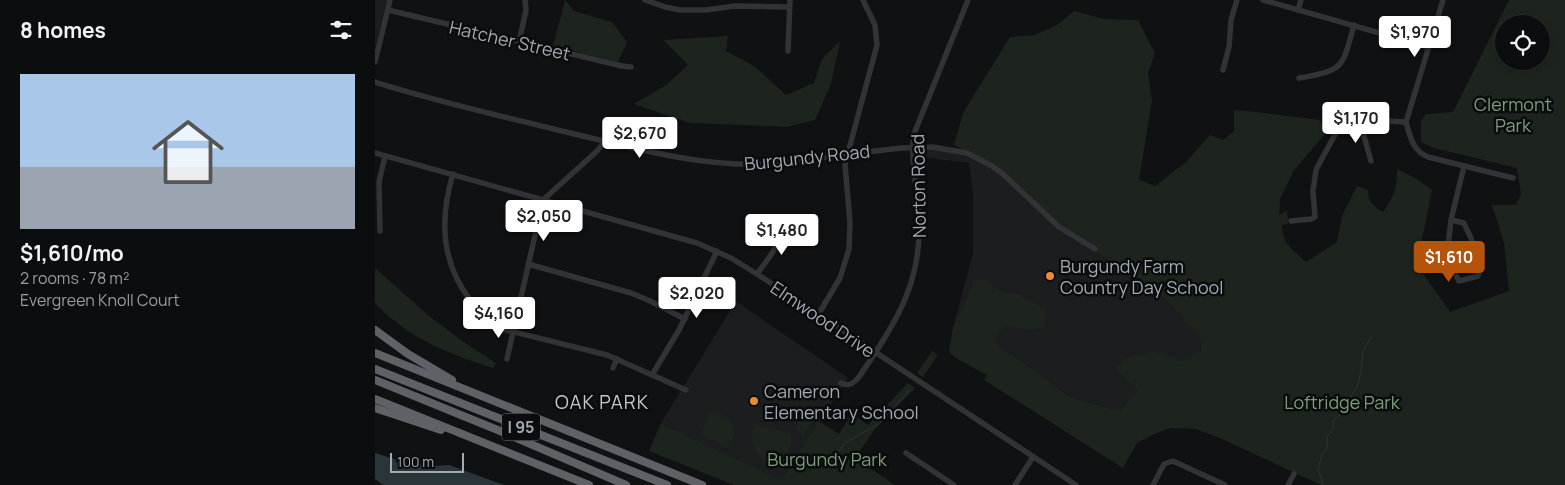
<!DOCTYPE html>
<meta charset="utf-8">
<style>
:root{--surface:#0c0d0e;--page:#151617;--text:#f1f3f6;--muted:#9a9c9e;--line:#2c2d2e;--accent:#b45309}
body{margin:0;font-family:Manrope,sans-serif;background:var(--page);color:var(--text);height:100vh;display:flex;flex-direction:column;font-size:19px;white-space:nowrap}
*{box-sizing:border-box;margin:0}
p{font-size:16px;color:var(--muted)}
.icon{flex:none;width:28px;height:28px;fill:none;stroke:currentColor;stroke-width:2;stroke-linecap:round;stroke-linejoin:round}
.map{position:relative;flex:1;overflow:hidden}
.sheet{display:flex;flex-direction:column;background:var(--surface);width:375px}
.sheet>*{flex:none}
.controls{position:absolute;left:1120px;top:15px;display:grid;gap:10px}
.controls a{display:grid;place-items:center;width:55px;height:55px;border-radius:50%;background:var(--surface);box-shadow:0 2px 8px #0003,0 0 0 1px var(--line);font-size:25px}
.scale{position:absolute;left:15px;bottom:12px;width:74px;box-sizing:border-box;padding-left:5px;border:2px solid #a2aab2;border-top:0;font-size:14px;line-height:18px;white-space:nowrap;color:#a2aab2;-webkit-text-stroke:4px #0b0c0d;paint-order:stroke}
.price{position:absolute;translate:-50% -42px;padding:0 11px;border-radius:5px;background:#fff;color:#222;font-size:16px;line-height:32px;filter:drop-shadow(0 1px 2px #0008)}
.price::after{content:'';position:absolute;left:50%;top:30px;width:15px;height:11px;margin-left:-8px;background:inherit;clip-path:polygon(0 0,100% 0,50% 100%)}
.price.selected{background:var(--accent);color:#fff}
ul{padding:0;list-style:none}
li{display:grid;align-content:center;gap:10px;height:265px;padding:0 20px}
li+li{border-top:1px solid var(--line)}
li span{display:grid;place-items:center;height:155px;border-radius:0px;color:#555}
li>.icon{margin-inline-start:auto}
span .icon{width:90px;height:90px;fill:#fffc;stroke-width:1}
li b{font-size:21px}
h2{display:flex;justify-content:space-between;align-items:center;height:60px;padding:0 20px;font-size:21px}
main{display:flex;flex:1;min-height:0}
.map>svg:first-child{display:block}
.built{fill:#1c1d1f}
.green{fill:#1d241d;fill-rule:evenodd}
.water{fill:#2a353a}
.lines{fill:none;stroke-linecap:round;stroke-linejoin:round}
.stream{stroke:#2a353a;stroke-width:1}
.minor{stroke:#313337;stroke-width:5.5}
.highway{stroke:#5e6267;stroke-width:8}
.poi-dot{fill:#eb8b2f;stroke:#0b0c0d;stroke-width:2}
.labels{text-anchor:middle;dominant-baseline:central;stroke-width:5;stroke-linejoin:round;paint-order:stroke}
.shield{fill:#0b0c0d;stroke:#757b80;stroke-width:1}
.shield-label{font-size:16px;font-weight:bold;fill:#a2aab2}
.street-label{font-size:18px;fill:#a2aab2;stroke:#0b0c0d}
.park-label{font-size:18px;fill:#7d9d79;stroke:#0b0c0d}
.poi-label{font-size:18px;fill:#a2aab2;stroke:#0b0c0d;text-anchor:start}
.neighbourhood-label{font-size:19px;letter-spacing:1px;fill:#c3c8ce;stroke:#0b0c0d}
</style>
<main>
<section class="sheet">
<h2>8 homes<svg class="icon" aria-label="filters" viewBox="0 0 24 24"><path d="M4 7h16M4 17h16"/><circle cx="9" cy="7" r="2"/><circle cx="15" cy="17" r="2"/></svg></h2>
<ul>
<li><span style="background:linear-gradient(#a9c7e8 60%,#9aa5b1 0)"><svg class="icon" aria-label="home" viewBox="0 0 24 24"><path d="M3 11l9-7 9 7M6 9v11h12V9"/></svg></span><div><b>$1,610/mo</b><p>2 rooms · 78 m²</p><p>Evergreen Knoll Court</p></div></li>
</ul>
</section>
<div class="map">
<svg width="1190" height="485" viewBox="0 0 1190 485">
<rect width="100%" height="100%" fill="#101112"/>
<g class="built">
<path d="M0,0h12l-12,48z"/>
<path d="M538,147l50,5 29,14 103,83 71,51 34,37 2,30 -86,2 23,22 -20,20 -49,-14 -74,-54 -37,17 -10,-8 4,-24 20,-75v-57l-4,-33 -56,-7z"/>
<path d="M361,301l112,77 -67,102 -120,-57z"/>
</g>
<g class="green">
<path d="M190,0l9,11 38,11 15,20 -9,20 -65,-16z"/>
<path d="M1134,0h56v485h-244l-99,-46 -26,-10 -26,-1 -20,8 -13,7 -14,25 -139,-88 3,-5 -28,-15 -10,-8 4,-24 17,-36 3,-11 5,-2 9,2 15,11 16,2 9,6 18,8v19c-5,1 -11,3 -16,3 -16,-1 -21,-12 -33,6v7l74,54 49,14 19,-20 -22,-22 10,-11 28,-7 27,10 20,-9 -1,-15 -34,-37 -112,-79 -62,-55 -38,-21 9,-32 47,-76 25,-2 22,-10 17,-14 30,8 34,1 17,33 -7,20 4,28 -13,79 16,6 31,-24 24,-27 13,5 11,-9v-21l23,2 63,8 6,13 -32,37 -14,29 -1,16 8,-4 1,13 -6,1c0,19 11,25 24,37l31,-20 5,-26 15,-30 11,4c0,11 5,17 15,22 11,-16 14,-23 14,-43l20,10 15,11 -15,75 33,47 59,-21 -5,-48 -12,-38h24l5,-11 -4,-26 -83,-20 -13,-6v-21l5,-7 27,-2zM1129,24h37v37h-37z"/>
<path d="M353,36l-2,15 28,15 32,29 28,-12 8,-24 18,-18 -9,43 -16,36 -28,7 -97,-4 -56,-19 32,-19 22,-20 -25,-25z"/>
<path d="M0,268l54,48 32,24 35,23 -3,5c-42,-13 -87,-31 -118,-65z"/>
<path d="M557,351l6,4 -15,22 -6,-4z"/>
<path d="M533,383l7,5 -40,41 -20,29 40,27h-161l-85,-34 12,-28 120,57 38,-59 20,13 13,-20 16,11z"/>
<path d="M336,411c21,7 31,14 17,36l-26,-12 -1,-3z"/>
<path d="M429,411l11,7 -12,18 -8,-7z"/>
<path d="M380,424l36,10 1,4 -9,30c-22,-6 -37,-19 -28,-44z"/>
</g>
<path class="water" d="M0,453l32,10 18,1 7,2 17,-1 55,20h-121l-8,-6z"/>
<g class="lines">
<g class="stream">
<path d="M451,463l8,-6 12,-15 33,-18 31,-34"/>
<path d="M948,485l-5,-16 4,-15 5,-6v-11l7,-10 -1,-6 3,-4 4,-2 -1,-7 14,-14 4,-7 4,-15 2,-20 8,-15"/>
</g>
<g class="minor">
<path d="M270,0l20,7 15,3h26l29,-4 54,1"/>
<path d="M888,0l166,47"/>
<path d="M1068,0l-37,122c4,15 7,29 22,35l85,21"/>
<path d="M13,10l234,56 9,1"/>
<path d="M923,10l3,-10"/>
<path d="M144,42l7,-32 -1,-10"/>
<path d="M413,51l2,-51"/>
<path d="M0,62l15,-62"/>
<path d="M848,70l6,-23 2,-27 6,-20"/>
<path d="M924,78c46,-8 43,-10 55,-53"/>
<path d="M0,82c63,20 127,34 191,50 64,15 133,35 199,32l136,-16 31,-1 35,6 25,13 11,8 56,53 36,22"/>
<path d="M985,122l11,39"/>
<path d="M0,153l322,90 34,15 26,16 319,211"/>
<path d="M78,174c-14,46 -12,89 18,127 9,12 17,21 31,28l105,26 79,35"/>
<path d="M1076,220l13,3c6,14 20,38 14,53l-19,5 -9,-18 -3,-9 4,-34 13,-54"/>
<path d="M916,221l20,-2 4,-2 -2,-26 3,-21 3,-6 18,-33 6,-3 26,-8 37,2"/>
<path d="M5,231l-1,-49 6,-26"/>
<path d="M153,264l103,29 19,8 35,18"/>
<path d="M382,274c10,-14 23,-28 24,-45"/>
<path d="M443,315l22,-37 9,-29 1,-26 -5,-59 32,-119 -2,-20 -12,-25"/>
<path d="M132,359l36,-159 54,-49 8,-10"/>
<path d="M238,368l4,-9"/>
<path d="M277,375l27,-45 38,-79"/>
<path d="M466,383c8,4 13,0 18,-6 35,-52 63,-92 60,-158 -1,-28 -9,-58 -5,-85l54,-134"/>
<path d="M531,453l48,32"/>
<path d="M640,485l18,-28"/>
<path d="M778,485l11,-21 9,-3 52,24"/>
<path d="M913,485l6,-11"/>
</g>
<g class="highway">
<path d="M0,330l33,24 44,26"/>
<path d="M0,353l327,132"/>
<path d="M0,369l292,116"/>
<path d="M0,380l130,53 121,52"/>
<path d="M0,399l214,86"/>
<path d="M0,408l66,22"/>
</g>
</g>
<g class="poi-dot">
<circle cx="675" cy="276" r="5"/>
<circle cx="379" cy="401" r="5"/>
</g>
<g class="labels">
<rect class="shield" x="127" y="413.5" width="38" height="27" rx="4"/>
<g class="shield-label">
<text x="146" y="427">I 95</text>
</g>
<g class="street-label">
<text transform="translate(135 40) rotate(13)">Hatcher Street</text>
<text transform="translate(432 157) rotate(-6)">Burgundy Road</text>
<text transform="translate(543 186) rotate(-91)">Norton Road</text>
<text transform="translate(448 319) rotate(34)">Elmwood Drive</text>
</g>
<g class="park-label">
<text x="1138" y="104">Clermont<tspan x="1138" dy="21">Park</tspan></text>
<text x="967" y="402">Loftridge Park</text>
<text x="452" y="459">Burgundy Park</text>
</g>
<g class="poi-label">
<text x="685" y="266">Burgundy Farm<tspan x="685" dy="21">Country Day School</tspan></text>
<text x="389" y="391">Cameron<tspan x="389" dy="21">Elementary School</tspan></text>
</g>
<g class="neighbourhood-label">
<text x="227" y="402">OAK PARK</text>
</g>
</g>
</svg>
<div class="controls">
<a><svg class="icon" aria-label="locate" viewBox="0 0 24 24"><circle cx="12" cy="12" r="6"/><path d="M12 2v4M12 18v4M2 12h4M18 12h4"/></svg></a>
</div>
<div class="scale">100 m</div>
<b class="price" style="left:1040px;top:58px">$1,970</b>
<b class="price" style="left:981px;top:144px">$1,170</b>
<b class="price" style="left:265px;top:159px">$2,670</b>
<b class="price" style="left:169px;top:242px">$2,050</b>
<b class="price" style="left:407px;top:256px">$1,480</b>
<b class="price selected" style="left:1074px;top:283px">$1,610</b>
<b class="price" style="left:322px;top:319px">$2,020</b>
<b class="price" style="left:124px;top:339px">$4,160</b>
</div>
</main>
